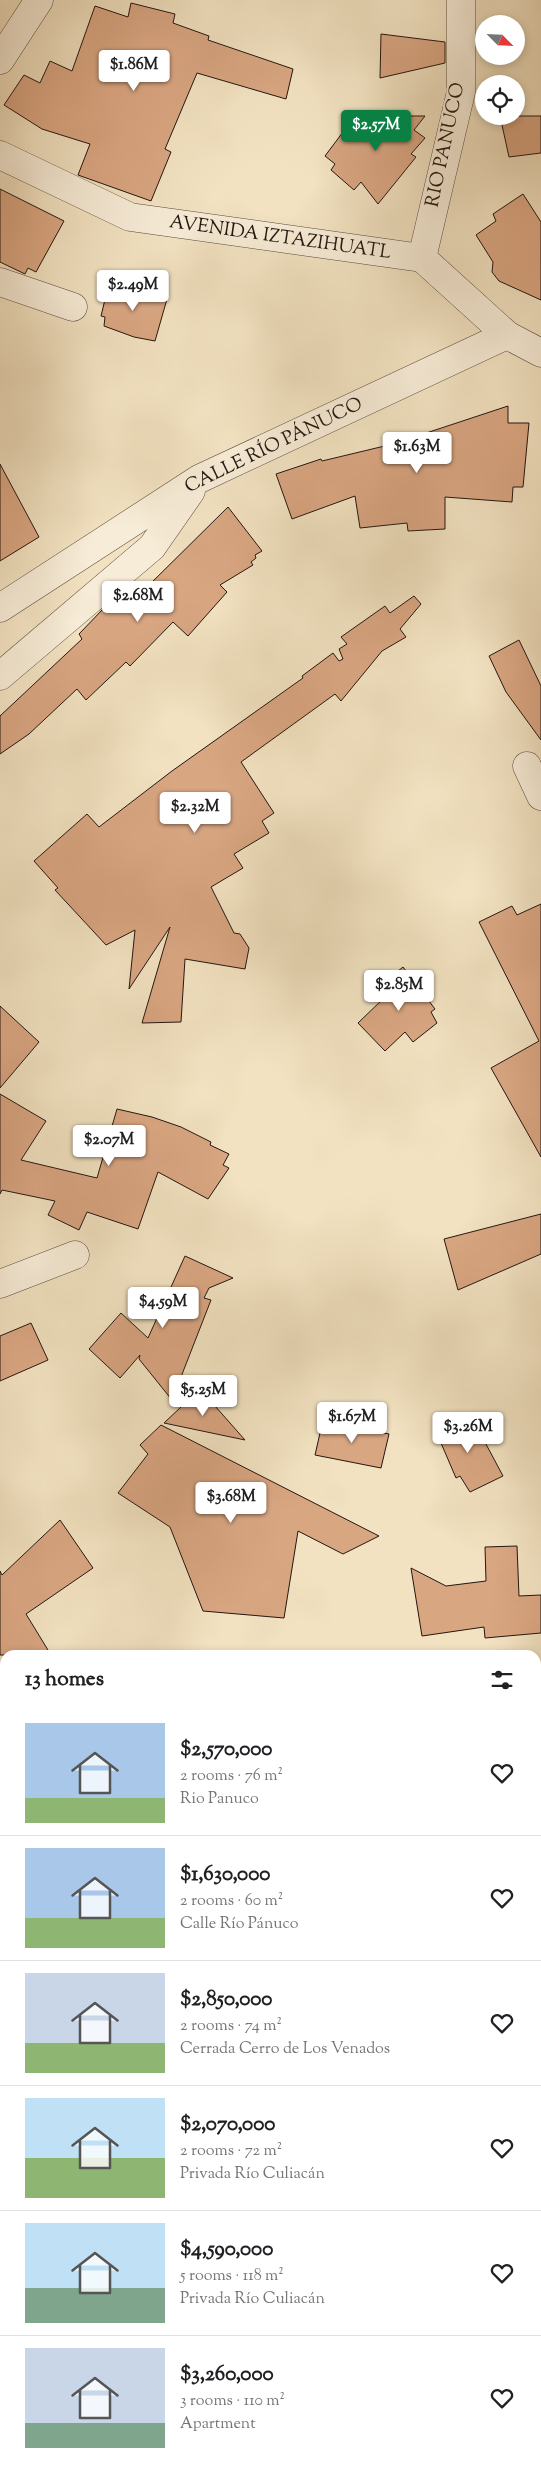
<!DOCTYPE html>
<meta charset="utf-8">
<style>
:root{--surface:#fff;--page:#f6f6f6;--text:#202124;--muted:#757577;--line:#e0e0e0;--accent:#0b8043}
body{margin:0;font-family:"Sorts Mill Goudy",serif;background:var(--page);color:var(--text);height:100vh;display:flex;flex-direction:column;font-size:19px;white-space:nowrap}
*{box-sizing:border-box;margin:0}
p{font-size:16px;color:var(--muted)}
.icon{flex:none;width:28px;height:28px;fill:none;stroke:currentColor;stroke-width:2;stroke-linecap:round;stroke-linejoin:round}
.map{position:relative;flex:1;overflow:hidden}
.side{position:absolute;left:0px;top:1650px;width:541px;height:821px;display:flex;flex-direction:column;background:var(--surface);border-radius:15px 15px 0 0;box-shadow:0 2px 8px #0003}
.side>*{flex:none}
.needle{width:32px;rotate:114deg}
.buttons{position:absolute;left:475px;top:15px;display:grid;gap:10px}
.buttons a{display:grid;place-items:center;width:50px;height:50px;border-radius:50%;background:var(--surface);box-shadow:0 2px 8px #0003;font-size:25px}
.price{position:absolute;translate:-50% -42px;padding:0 11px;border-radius:5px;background:#fff;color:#222;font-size:16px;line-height:32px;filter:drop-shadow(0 1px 2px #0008)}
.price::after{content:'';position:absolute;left:50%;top:30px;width:15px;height:11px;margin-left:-8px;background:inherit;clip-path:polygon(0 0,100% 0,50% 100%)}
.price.current{background:var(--accent);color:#fff}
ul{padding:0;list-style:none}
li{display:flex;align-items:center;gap:15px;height:125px;padding:0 25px}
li+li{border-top:1px solid var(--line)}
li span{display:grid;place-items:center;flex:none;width:140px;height:100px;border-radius:0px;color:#555}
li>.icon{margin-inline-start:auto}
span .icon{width:60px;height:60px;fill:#fffc;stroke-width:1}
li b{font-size:21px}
h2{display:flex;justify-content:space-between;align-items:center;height:60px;padding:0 25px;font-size:21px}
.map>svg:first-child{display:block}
.building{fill:#d9a682;stroke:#241610}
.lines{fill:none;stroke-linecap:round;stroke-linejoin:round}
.pedestrian-casing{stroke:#58493c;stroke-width:29}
.minor-casing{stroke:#58493c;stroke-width:29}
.pedestrian{stroke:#f7ecd7;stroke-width:28}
.minor{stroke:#f7ecd7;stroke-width:28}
.labels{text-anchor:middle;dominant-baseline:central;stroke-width:4;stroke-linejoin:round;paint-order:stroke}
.street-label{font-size:19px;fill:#241610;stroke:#f7ecd7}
</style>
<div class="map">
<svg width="541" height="2471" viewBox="0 0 541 2471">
<rect width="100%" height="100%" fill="#f2e2c1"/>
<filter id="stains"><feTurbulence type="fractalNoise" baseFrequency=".004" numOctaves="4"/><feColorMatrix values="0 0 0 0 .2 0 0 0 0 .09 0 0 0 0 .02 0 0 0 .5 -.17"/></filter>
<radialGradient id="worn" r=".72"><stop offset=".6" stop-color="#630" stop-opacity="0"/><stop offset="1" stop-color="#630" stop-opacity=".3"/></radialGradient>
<g class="building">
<path d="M131,3l44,11 -2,9 36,13 -1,4 85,29 -7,30 -89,-26 -32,76 6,3 -20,49 -73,-26 12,-31 -48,-15 -38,-24 20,-30 16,8 10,-22 22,10 23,-65 33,11z"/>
<path d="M381,34l64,8v21l-65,15z"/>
<path d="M355,116h70l-11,14 11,8 -14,16 5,3 -38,47 -17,-22 -7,8 -23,-20 4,-6 -10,-8z"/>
<path d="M500,116h41v37l-32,4z"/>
<path d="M0,189l64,32 -28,51 -8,-4 -3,6 -25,-12z"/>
<path d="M523,194l18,28v78l-42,-19 -7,-9 1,-10 -17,-27 20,-14 -3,-7z"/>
<path d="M110,279l19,10 38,10 -12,42 -21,-4 -30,-11 1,-9 -4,-1z"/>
<path d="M508,406v17h21l-6,64h-10l-1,15 -67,-5v32l-37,2 -1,-8 -47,5 -5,-32 -63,23 -16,-45 45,-15 1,2 71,-17z"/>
<path d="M0,464l39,73 -39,24z"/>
<path d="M228,507l34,44 -7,4 1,3 -5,4 2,3 -33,20 7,7 -39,44 -15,-14 -43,44 -4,-4 -40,38 -9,-11 -48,45 -29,20v-38l82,-77 -3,-5 24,-25 31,-26 8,9z"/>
<path d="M414,596l7,8 -21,25 6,8 -24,14 -41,50 -6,-7 -94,68 33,51 -12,8 7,12 -35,21 9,14 -32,19 23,46 6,1 9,14 -4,21 -60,-10 -4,63 -39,1 28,-96 -41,62 6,-59 -29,15 -51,-55 3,-2 -24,-27 53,-47 12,13 73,-56 131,-93 -1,-2 31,-23 6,8 4,-2 -4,-10 8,-5 -6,-7 44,-31 5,7z"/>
<path d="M519,640l22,46v54l-35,-48 -17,-36z"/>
<path d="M541,904v253l-50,-89 48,-27 -60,-119 33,-16 5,9z"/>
<path d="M403,967l32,42 -4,3 6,11 -24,19 -8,-10 -20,19 -27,-28 27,-26 -8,-9z"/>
<path d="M0,1006l39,36 -39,46z"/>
<path d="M0,1094l46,27 -25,39 76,18 20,-69 35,8 29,10 30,15 -1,3 19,9 -6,11 6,3 -21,31 -50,-27 -20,57 -51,-17 -8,18 -31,-15 7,-14 -53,-11 -2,4z"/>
<path d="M541,1214v40l-83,36 -14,-51z"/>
<path d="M185,1256l48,22 -24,10 -5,10 7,2 -39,100 -33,-41 1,-4 -20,23 -31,-29 32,-36 27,25z"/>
<path d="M31,1323l17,37 -48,21v-45z"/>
<path d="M200,1389l45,51 -81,-17z"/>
<path d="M471,1416l32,60 -33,16 -10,-16 -4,2 -21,-49z"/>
<path d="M323,1420l66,14 -8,34 -66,-13z"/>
<path d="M161,1425l218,111 -36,18 -45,-23 -14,87 -81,-7 -33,-84 -52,-34 30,-39 -8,-9z"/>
<path d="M60,1520l33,48 -67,46 25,41h-51v-84l2,4z"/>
<path d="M517,1546l2,50 22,-1v38l-56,5 -1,-11 -62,9 -11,-68 35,18 40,-5 -1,-34z"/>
</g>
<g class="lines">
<g class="pedestrian-casing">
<path id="pedestrian" d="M315,2471l94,-5"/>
</g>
<g class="minor-casing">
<g id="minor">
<path d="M0,60l39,-60"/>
<path d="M0,155l130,62 292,41 85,77 34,18"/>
<path d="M422,258l39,-166v-92"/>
<path d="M0,282l73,25"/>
<path d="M0,608l199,-129 308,-144"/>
<path d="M0,676l152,-129 39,-56"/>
<path d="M527,766l14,30"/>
<path d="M0,1284l75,-29"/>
<path d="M0,2014l5,-4"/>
<path d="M0,2238h5"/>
<path d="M0,2465l2,6"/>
</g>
</g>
<use href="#pedestrian" class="pedestrian"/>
<use href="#minor" class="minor"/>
</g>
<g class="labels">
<g class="street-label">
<text transform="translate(446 145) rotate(-78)">RIO PANUCO</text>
<text transform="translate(280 238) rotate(8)">AVENIDA IZTAZIHUATL</text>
<text transform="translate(274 446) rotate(-26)">CALLE RÍO PÁNUCO</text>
</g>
</g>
<rect width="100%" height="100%" filter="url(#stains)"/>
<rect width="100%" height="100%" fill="url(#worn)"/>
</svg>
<div class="buttons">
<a><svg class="needle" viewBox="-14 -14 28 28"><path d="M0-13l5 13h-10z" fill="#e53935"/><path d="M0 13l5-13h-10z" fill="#757577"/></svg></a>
<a><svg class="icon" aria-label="locate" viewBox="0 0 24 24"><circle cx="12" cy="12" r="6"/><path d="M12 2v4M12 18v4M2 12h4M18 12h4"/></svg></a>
</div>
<b class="price" style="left:134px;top:92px">$1.86M</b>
<b class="price current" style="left:376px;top:152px">$2.57M</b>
<b class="price" style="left:133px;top:312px">$2.49M</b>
<b class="price" style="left:417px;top:474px">$1.63M</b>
<b class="price" style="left:138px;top:623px">$2.68M</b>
<b class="price" style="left:195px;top:834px">$2.32M</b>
<b class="price" style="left:399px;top:1012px">$2.85M</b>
<b class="price" style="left:109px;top:1167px">$2.07M</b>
<b class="price" style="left:163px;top:1329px">$4.59M</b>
<b class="price" style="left:203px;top:1417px">$5.25M</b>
<b class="price" style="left:352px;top:1444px">$1.67M</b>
<b class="price" style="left:468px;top:1454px">$3.26M</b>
<b class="price" style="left:231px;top:1524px">$3.68M</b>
<section class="side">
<h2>13 homes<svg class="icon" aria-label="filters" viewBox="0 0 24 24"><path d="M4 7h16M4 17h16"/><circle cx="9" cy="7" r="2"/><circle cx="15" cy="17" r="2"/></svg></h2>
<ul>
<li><span style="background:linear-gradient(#a9c7e8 75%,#8fb573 0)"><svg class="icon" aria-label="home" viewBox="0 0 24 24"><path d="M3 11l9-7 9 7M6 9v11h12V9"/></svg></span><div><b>$2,570,000</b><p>2 rooms · 76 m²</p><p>Rio Panuco</p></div><svg class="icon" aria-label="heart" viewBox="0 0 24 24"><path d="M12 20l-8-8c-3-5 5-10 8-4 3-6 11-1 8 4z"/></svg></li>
<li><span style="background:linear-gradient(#a9c7e8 70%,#8fb573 0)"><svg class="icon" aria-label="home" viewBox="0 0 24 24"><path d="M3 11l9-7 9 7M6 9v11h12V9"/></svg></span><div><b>$1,630,000</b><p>2 rooms · 60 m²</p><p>Calle Río Pánuco</p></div><svg class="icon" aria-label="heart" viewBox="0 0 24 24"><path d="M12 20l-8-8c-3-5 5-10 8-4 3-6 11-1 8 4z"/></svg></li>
<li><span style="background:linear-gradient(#c9d6e8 70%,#8fb573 0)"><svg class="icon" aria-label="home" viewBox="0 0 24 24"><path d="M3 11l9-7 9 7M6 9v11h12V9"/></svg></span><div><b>$2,850,000</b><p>2 rooms · 74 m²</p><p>Cerrada Cerro de Los Venados</p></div><svg class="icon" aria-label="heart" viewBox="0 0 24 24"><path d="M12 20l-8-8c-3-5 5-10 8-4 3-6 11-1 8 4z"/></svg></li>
<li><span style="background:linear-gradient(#bfe0f5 60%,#8fb573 0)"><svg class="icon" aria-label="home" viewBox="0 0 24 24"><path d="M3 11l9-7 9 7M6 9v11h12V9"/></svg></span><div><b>$2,070,000</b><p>2 rooms · 72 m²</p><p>Privada Río Culiacán</p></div><svg class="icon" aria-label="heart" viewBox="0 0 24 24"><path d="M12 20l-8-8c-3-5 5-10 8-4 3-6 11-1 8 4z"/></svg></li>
<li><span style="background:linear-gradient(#bfe0f5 65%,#7fa58c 0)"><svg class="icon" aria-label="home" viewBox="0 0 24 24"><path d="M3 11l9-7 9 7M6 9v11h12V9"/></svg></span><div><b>$4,590,000</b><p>5 rooms · 118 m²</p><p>Privada Río Culiacán</p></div><svg class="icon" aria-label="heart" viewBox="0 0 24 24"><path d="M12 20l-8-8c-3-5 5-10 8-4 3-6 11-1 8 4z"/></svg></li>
<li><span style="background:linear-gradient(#c9d6e8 75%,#7fa58c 0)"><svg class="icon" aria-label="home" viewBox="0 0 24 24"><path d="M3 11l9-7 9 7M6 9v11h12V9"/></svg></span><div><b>$3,260,000</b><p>3 rooms · 110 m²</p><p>Apartment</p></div><svg class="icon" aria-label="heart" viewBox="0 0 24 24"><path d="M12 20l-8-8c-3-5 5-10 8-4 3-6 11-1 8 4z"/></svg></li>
</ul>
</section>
</div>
